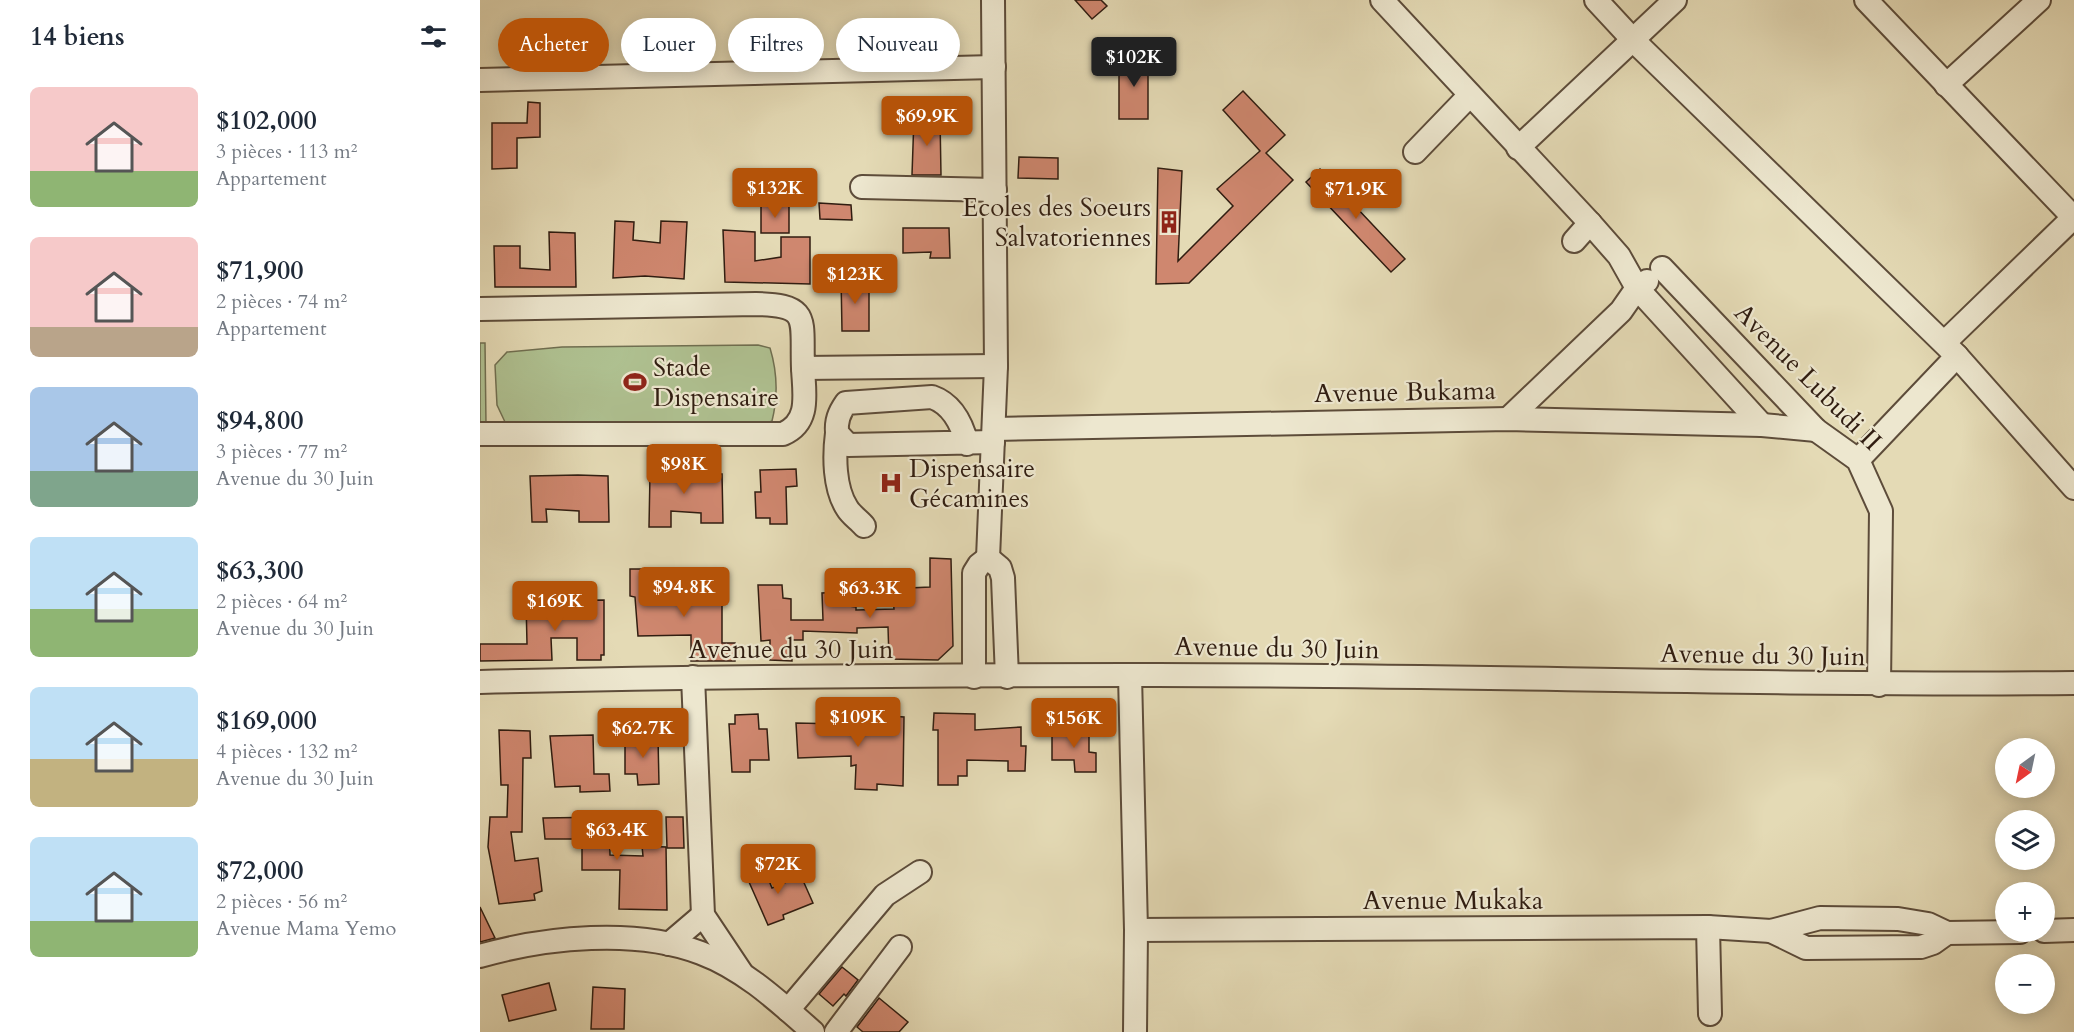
<!DOCTYPE html>
<html lang="fr">
<meta charset="utf-8">
<style>
:root{--surface:#fff;--page:#f2f2f3;--text:#1f2937;--muted:#747a83;--accent:#b45309}
body{margin:0;font-family:Cardo,serif;background:var(--page);color:var(--text);height:100vh;display:flex;flex-direction:column;font-size:22px;white-space:nowrap}
*{box-sizing:border-box;margin:0}
p{font-size:20px;color:var(--muted)}
.icon{flex:none;width:33px;height:33px;fill:none;stroke:currentColor;stroke-width:2;stroke-linecap:round;stroke-linejoin:round}
.map{position:relative;flex:1;overflow:hidden}
.details{display:flex;flex-direction:column;background:var(--surface);width:480px}
.details>*{flex:none}
.banner{position:absolute;left:18px;top:18px;width:570px;height:54px;display:flex;gap:12px}
.needle{width:39px;rotate:213deg}
.controls{position:absolute;left:1515px;top:738px;display:grid;gap:12px}
.controls a{display:grid;place-items:center;width:60px;height:60px;border-radius:50%;background:var(--surface);box-shadow:0 3px 15px #0003;font-size:30px}
.price{position:absolute;translate:-50% -51px;padding:0 14px;border-radius:6px;background:var(--accent);color:#fff;font-size:20px;line-height:39px;filter:drop-shadow(0 2px 3px #0008)}
.price::after{content:'';position:absolute;left:50%;top:36px;width:18px;height:14px;margin-left:-9px;background:inherit;clip-path:polygon(0 0,100% 0,50% 100%)}
.price.current{background:#222;color:#fff}
ul{padding:0;list-style:none}
li{display:flex;align-items:center;gap:18px;height:150px;padding:0 30px}
li span{display:grid;place-items:center;flex:none;width:168px;height:120px;border-radius:9px;color:#555}
li>.icon{margin-inline-start:auto}
span .icon{width:72px;height:72px;fill:#fffc;stroke-width:1}
li b{font-size:26px}
h2{display:flex;justify-content:space-between;align-items:center;height:72px;padding:0 30px;font-size:26px}
.tag{padding:0 21px;border-radius:27px;background:var(--surface);box-shadow:0 3px 15px #0003;font-size:21px;line-height:54px}
.tag.current{background:var(--accent);color:#fff}
main{display:flex;flex:1;min-height:0}
.map>svg:first-child{display:block}
.green{fill:#afc191;stroke:#706f51;stroke-width:1.5}
.building{fill:#cf876f;stroke:#301d11;stroke-width:1.5}
.lines{fill:none;stroke-linecap:round;stroke-linejoin:round}
.minor-casing{stroke:#5d4c3a;stroke-width:26}
.minor{stroke:#ede7cf;stroke-width:22}
.labels{text-anchor:middle;dominant-baseline:central;stroke-width:4.5;stroke-linejoin:round;paint-order:stroke}
.poi-label{font-size:26px;fill:#301d11;stroke:#ede7cf;text-anchor:start}
.street-label{font-size:26px;fill:#301d11;stroke:#ede7cf}
</style>
<main>
<section class="details">
<h2>14 biens<svg class="icon" aria-label="filters" viewBox="0 0 24 24"><path d="M4 7h16M4 17h16"/><circle cx="9" cy="7" r="2"/><circle cx="15" cy="17" r="2"/></svg></h2>
<ul>
<li><span style="background:linear-gradient(#f6c9c9 70%,#8fb573 0)"><svg class="icon" aria-label="home" viewBox="0 0 24 24"><path d="M3 11l9-7 9 7M6 9v11h12V9"/></svg></span><div><b>$102,000</b><p>3 pièces · 113 m²</p><p>Appartement</p></div></li>
<li><span style="background:linear-gradient(#f6c9c9 75%,#b9a48a 0)"><svg class="icon" aria-label="home" viewBox="0 0 24 24"><path d="M3 11l9-7 9 7M6 9v11h12V9"/></svg></span><div><b>$71,900</b><p>2 pièces · 74 m²</p><p>Appartement</p></div></li>
<li><span style="background:linear-gradient(#a9c7e8 70%,#7fa58c 0)"><svg class="icon" aria-label="home" viewBox="0 0 24 24"><path d="M3 11l9-7 9 7M6 9v11h12V9"/></svg></span><div><b>$94,800</b><p>3 pièces · 77 m²</p><p>Avenue du 30 Juin</p></div></li>
<li><span style="background:linear-gradient(#bfe0f5 60%,#8fb573 0)"><svg class="icon" aria-label="home" viewBox="0 0 24 24"><path d="M3 11l9-7 9 7M6 9v11h12V9"/></svg></span><div><b>$63,300</b><p>2 pièces · 64 m²</p><p>Avenue du 30 Juin</p></div></li>
<li><span style="background:linear-gradient(#bfe0f5 60%,#c2b280 0)"><svg class="icon" aria-label="home" viewBox="0 0 24 24"><path d="M3 11l9-7 9 7M6 9v11h12V9"/></svg></span><div><b>$169,000</b><p>4 pièces · 132 m²</p><p>Avenue du 30 Juin</p></div></li>
<li><span style="background:linear-gradient(#bfe0f5 70%,#8fb573 0)"><svg class="icon" aria-label="home" viewBox="0 0 24 24"><path d="M3 11l9-7 9 7M6 9v11h12V9"/></svg></span><div><b>$72,000</b><p>2 pièces · 56 m²</p><p>Avenue Mama Yemo</p></div></li>
</ul>
</section>
<div class="map">
<svg width="1594" height="1032" viewBox="0 0 1594 1032">
<rect width="100%" height="100%" fill="#e4dab5"/>
<filter id="stains"><feTurbulence type="fractalNoise" baseFrequency=".00333" numOctaves="4"/><feColorMatrix values="0 0 0 0 .2 0 0 0 0 .09 0 0 0 0 .02 0 0 0 .5 -.17"/></filter>
<radialGradient id="worn" r=".72"><stop offset=".6" stop-color="#630" stop-opacity="0"/><stop offset="1" stop-color="#630" stop-opacity=".3"/></radialGradient>
<g class="green">
<path d="M0,343h5l1,82h-6z"/>
<path d="M278,345l12,3c7,23 8,49 2,73l-15,6 -239,-1 -13,-4 -8,-17 -2,-40 12,-13 55,-5z"/>
</g>
<g class="building">
<path d="M595,0h26l6,6 -15,13z"/>
<rect x="639" y="57" width="29" height="62"/>
<path d="M763,91l42,44 -19,18 27,27 -104,103 -33,1 2,-116 24,3 -4,90 55,-55 -16,-17 43,-38 -37,-41z"/>
<path d="M48,102l12,1v34l-23,1v30l-25,1v-46h35z"/>
<path d="M434,117l26,1 1,57h-29z"/>
<path d="M539,157l39,1v21l-40,-1z"/>
<path d="M840,169l85,90 -14,13 -85,-90z"/>
<path d="M339,203l32,2 1,15 -32,-1z"/>
<path d="M281,205l28,1v27h-28z"/>
<path d="M135,221l19,1 -1,18 27,3 1,-22 26,1 -3,57 -39,-3 -32,2z"/>
<path d="M423,228h46l1,30h-20l1,-6 -28,1z"/>
<path d="M243,230l32,2v29l26,-4v-20h29v47l-85,-2z"/>
<path d="M69,232l26,1 1,54h-81l-1,-41h26v22l30,2z"/>
<path d="M361,276l18,1 1,11h9v43h-27z"/>
<path d="M178,457h18v16l46,1 1,49h-22v-10l-30,-2v16h-22l1,-53 9,1z"/>
<path d="M316,469l1,17 -11,1 1,37h-17v-6h-14l-1,-26h6l-1,-22z"/>
<path d="M98,475l30,1 1,46h-30v-11l-33,-2 1,13h-15l-2,-46z"/>
<path d="M450,558l21,1 2,87 -15,14 -49,-1 -1,-32 -31,1v5l-54,-2v9h-12l1,21 -22,-1v-20l-9,1 -3,-56h24l1,13 8,1v21h32l-1,-27 20,-1v13l14,2v3l38,-1 -1,-13h17l-1,-8 21,-1z"/>
<path d="M150,569h22v35l43,-1 1,-20 26,1v59h13v18h-44v-26l-53,1 -3,-39 -5,-1z"/>
<path d="M124,600v55h-3v5h-24v-22h-26l1,22 -72,1v-17h47l-1,-43z"/>
<path d="M454,713l41,1v16l46,-3v19h5l-1,25h-17v-10l-41,-1v16h-9v9h-20v-55h-5z"/>
<path d="M278,714l1,15h8l2,31h-19v12h-18l-3,-48h6v-9z"/>
<path d="M360,714h23v15h28l-1,-13 14,1 -1,69 -26,-2v6l-22,-1 1,-24 -5,1v-10l-53,2 -2,-35 45,1z"/>
<path d="M593,727h16v25l7,1v19h-21l-1,-12h-22v-30h21z"/>
<path d="M19,730l31,1 1,27h-8l-1,74h-11l4,29 23,-3 4,33 -8,3 1,6 -36,4 -11,-57 2,-30h17l1,-32h-7z"/>
<path d="M113,735l1,39h15l1,17 -30,1v-6l-25,1 -5,-51z"/>
<path d="M145,736l33,1 1,47 -21,1 -1,-11h-12z"/>
<path d="M129,817l1,38 33,1 -1,-10 24,1 1,63 -48,-1 1,-39h-38v-31h-37l-2,-21z"/>
<path d="M186,817h17l1,31h-17z"/>
<path d="M283,866l9,22 29,-12 12,27 -30,12 1,4 -16,6 -23,-52z"/>
<path d="M0,907l15,31 -15,4z"/>
<path d="M362,967l16,13 -12,16 -2,-2 -11,12 -14,-12z"/>
<path d="M69,983l7,27 -47,11 -7,-26z"/>
<path d="M113,987l32,2 -1,40h-33z"/>
<path d="M399,998l29,24 -9,10h-36l-6,-5z"/>
</g>
<g class="lines">
<g class="minor-casing">
<g id="minor">
<path d="M902,0l208,223 29,33 18,32 125,137"/>
<path d="M1116,0l38,41 323,315 -99,104"/>
<path d="M1386,0l208,218"/>
<path d="M0,80l514,-13"/>
<path d="M1466,85l93,-85"/>
<path d="M1038,148l157,-148"/>
<path d="M935,152l55,-57"/>
<path d="M382,187l133,3"/>
<path d="M1094,241l16,-18"/>
<path d="M1182,268l154,162 42,30 23,51 -2,174"/>
<path d="M0,309l276,-5c56,1 45,16 47,64l193,-2"/>
<path d="M1465,342l128,-124"/>
<path d="M1477,356l117,132"/>
<path d="M1028,419l113,-108 16,-23 10,-7"/>
<path d="M515,429l513,-10 254,6 54,5"/>
<path d="M357,433c-3,23 -3,55 10,75 4,7 12,12 17,18"/>
<path d="M0,434h303c28,-12 21,-41 20,-66"/>
<path d="M487,444c-5,-20 -15,-40 -35,-47l-86,6c-7,10 -10,18 -9,30l11,12 145,-3"/>
<path d="M508,558l8,-192 -3,-366"/>
<path d="M508,558l12,10 3,10 4,99"/>
<path d="M650,675l6,255 -1,102"/>
<path d="M213,677l10,238 38,57"/>
<path d="M494,677v-104l5,-8 9,-7"/>
<path d="M0,682c216,-5 433,-7 649,-7 315,-1 630,11 945,8"/>
<path d="M1228,927l2,87"/>
<path d="M656,930l572,-3 63,4 49,-13 78,1 30,5 19,9 73,-1"/>
<path d="M1291,931l35,17 115,-1 12,-4 14,-10"/>
<path d="M1564,931l30,-1"/>
<path d="M189,944l34,-29"/>
<path d="M0,956c66,-19 156,-28 221,-3 43,16 78,49 112,79"/>
<path d="M308,1010l97,-115 35,-23"/>
<path d="M356,1032l64,-85"/>
</g>
</g>
<use href="#minor" class="minor"/>
</g>
<defs>
<g id="building-bare" transform="scale(1.8)"><path d="M-4-6H4V6H1V3H-1V6H-4ZM-2.5-4.3h1.7v1.8h-1.7ZM.8-4.3h1.7v1.8H.8ZM-2.5-1h1.7V.8h-1.7ZM.8-1h1.7V.8H.8Z" fill="#8f2418" stroke="#ede7cf" stroke-width="2.5" paint-order="stroke"/></g>
<g id="stadium-bare" transform="scale(1.8)"><path d="M0-5a6.5 5 0 1 0 0 10a6.5 5 0 1 0 0-10ZM-3.5-1.8h7v3.6h-7Z" fill="#8f2418" stroke="#ede7cf" stroke-width="2.5" paint-order="stroke"/></g>
<g id="hospital-bare" transform="scale(1.8)"><path d="M-5-5h3v3.5h4V-5h3V5h-3V1.5h-4V5h-3Z" fill="#8f2418" stroke="#ede7cf" stroke-width="2.5" paint-order="stroke"/></g>
</defs>
<g fill-rule="evenodd">
<use href="#building-bare" x="689" y="222"/>
<use href="#stadium-bare" x="155" y="382"/>
<use href="#hospital-bare" x="411" y="483"/>
</g>
<g class="labels">
<g class="poi-label">
<text x="671" y="207" text-anchor="end">Ecoles des Soeurs<tspan x="671" dy="30">Salvatoriennes</tspan></text>
<text x="173" y="367">Stade<tspan x="173" dy="30">Dispensaire</tspan></text>
<text x="429" y="468">Dispensaire<tspan x="429" dy="30">Gécamines</tspan></text>
</g>
<g class="street-label">
<text transform="translate(1328 377) rotate(45)">Avenue Lubudi II</text>
<text transform="translate(925 392) rotate(-1)">Avenue Bukama</text>
<text transform="translate(797 648) rotate(1)">Avenue du 30 Juin</text>
<text x="311" y="649">Avenue du 30 Juin</text>
<text transform="translate(1283 655) rotate(1)">Avenue du 30 Juin</text>
<text x="973" y="900">Avenue Mukaka</text>
</g>
</g>
<rect width="100%" height="100%" filter="url(#stains)"/>
<rect width="100%" height="100%" fill="url(#worn)"/>
</svg>
<div class="controls">
<a><svg class="needle" viewBox="-14 -14 28 28"><path d="M0-13l5 13h-10z" fill="#e53935"/><path d="M0 13l5-13h-10z" fill="#747a83"/></svg></a>
<a><svg class="icon" aria-label="layers" viewBox="0 0 24 24"><path d="M12 4l9 5-9 5-9-5zM3 14l9 5 9-5"/></svg></a>
<a>+</a>
<a>−</a>
</div>
<b class="price current" style="left:654px;top:88px">$102K</b>
<b class="price" style="left:447px;top:147px">$69.9K</b>
<b class="price" style="left:295px;top:219px">$132K</b>
<b class="price" style="left:876px;top:220px">$71.9K</b>
<b class="price" style="left:375px;top:305px">$123K</b>
<b class="price" style="left:204px;top:495px">$98K</b>
<b class="price" style="left:204px;top:618px">$94.8K</b>
<b class="price" style="left:390px;top:619px">$63.3K</b>
<b class="price" style="left:75px;top:632px">$169K</b>
<b class="price" style="left:378px;top:748px">$109K</b>
<b class="price" style="left:594px;top:749px">$156K</b>
<b class="price" style="left:163px;top:759px">$62.7K</b>
<b class="price" style="left:137px;top:861px">$63.4K</b>
<b class="price" style="left:298px;top:895px">$72K</b>
<div class="banner">
<a class="tag current">Acheter</a>
<a class="tag">Louer</a>
<a class="tag">Filtres</a>
<a class="tag">Nouveau</a>
</div>
</div>
</main>
